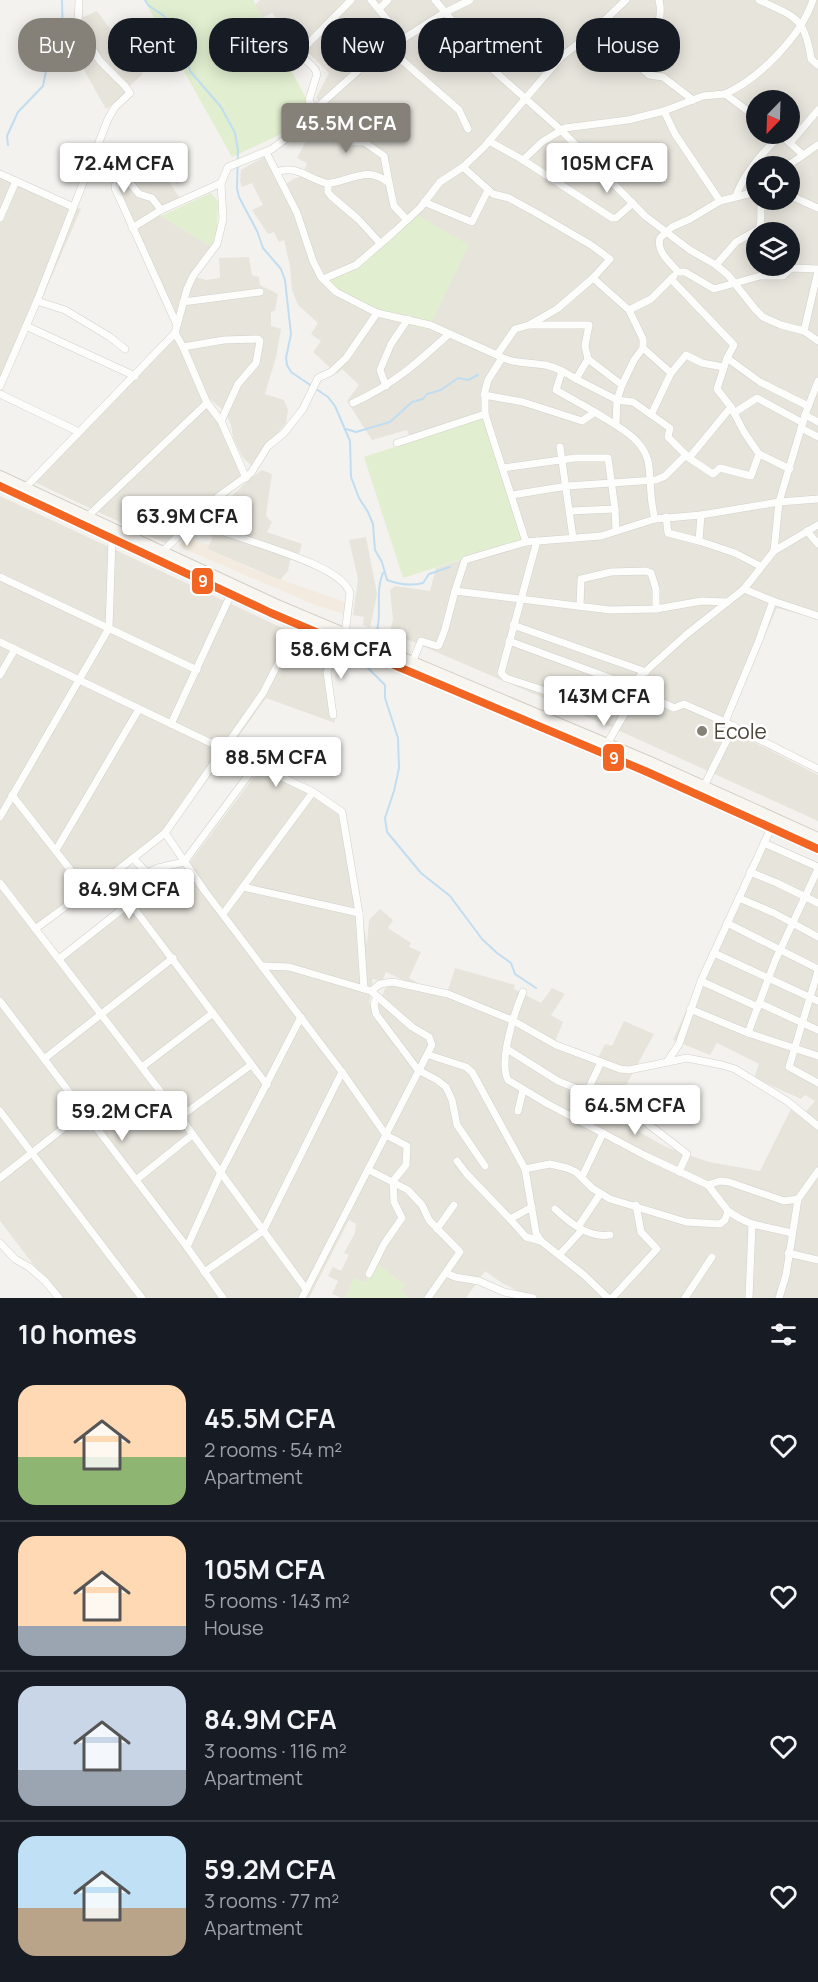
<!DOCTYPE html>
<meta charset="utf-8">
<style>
:root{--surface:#171b24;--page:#20242c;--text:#f1f3f6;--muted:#9ea1a6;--line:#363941;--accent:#868178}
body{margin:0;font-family:Manrope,sans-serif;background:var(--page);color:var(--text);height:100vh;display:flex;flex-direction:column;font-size:22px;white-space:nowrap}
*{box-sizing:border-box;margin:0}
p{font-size:20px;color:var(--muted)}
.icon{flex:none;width:33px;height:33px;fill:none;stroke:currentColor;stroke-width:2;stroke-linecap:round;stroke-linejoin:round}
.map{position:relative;height:1298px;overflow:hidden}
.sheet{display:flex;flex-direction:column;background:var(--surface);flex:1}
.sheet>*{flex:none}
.top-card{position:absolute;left:18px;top:18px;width:783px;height:54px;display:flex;gap:12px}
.needle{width:39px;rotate:203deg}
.buttons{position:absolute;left:746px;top:90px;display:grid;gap:12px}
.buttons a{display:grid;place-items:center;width:54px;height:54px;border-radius:50%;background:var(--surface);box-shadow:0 3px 15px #0003;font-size:30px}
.price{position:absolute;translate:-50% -51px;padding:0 14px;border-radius:6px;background:#fff;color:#222;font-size:20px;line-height:39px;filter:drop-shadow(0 2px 3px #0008)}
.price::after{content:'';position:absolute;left:50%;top:36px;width:18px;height:14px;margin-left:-9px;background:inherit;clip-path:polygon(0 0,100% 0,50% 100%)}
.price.selected{background:var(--accent);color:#fff}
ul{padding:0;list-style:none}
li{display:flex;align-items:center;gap:18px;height:150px;padding:0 18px}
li+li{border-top:2px solid var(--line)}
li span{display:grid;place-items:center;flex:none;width:168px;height:120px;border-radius:18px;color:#555}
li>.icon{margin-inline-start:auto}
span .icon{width:72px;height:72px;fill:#fffc;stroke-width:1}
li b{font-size:26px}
h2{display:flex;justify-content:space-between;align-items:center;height:72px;padding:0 18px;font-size:26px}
.chip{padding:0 21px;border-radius:24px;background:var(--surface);box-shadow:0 3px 15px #0003;font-size:21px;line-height:54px}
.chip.selected{background:var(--accent);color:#fff}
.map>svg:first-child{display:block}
.residential{fill:#e7e4dc;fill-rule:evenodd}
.commercial{fill:#f3ebdf}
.green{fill:#e1eecf}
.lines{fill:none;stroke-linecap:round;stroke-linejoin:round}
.stream{stroke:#c0ddf1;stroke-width:2}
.street-casing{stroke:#d2d0cb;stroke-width:8}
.secondary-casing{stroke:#d3cfc5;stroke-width:12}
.street{stroke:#fdfdfc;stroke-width:7}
.secondary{stroke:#f7f6f1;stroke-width:10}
.bus-1-casing{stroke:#fff;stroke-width:12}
.bus-1{stroke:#f26522;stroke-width:8}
.poi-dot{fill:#868178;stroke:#fff;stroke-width:2}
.labels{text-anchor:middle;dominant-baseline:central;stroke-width:5;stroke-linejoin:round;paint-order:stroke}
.poi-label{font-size:21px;fill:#4b4439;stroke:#fff;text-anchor:start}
.line-badge{stroke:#fff;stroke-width:2}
.badge-label{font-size:16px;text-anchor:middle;font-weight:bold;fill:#fff}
</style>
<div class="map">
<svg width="818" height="1298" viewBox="0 0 818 1298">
<rect width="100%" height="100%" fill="#f4f2ee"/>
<g class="residential">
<path d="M260,0h558v619l-41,-11 -52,119 93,48v46l-196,-89 -232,-100 3,-13 -3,-29 5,-4 35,5 6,-23 89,-29 -114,-98 -4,-11 -35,10 -25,-39 12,-16 -17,-16 -5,5 -24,-22 8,-11 -10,-7 7,-11 -20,-18 -6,-15 -2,-24 -6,-26 -5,2 -5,-10 -6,2 -16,-24 11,-5 -11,-22 -10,4 -2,-6 1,-11 26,-15 17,31 9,-7 9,-3 5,-13 -10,-5 22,-42 -3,-3 8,-8 -8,-7 13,-25 -38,-37 -19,-23 -10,5 -7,-13zM756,100h33v34h-33zM756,166h33v34h-33zM756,232h33v34h-33z"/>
<path d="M97,11l46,63 -15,13 4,6 -26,16 -26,-46 19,-10 -20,-34z"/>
<path d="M129,150l21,29 13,-7 18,28 -23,12 3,4 51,31 -17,30 11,3 14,-2 -1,-20 30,-1 3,18 7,2 1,8 18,9 -3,17 -4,1v14l10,3 -5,28 -11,37 19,6 4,10 -2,13 -16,19 -15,28 -13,-14 -9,-18 -2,-13 -5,-12 -16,-14 35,77 -74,70 -137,-64 145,-148 -65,-146 20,-13 -14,-19z"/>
<path d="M0,170l81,39 -81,186z"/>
<path d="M262,470l10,4 -6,42 6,6 -5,10 35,12 -4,13 -7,-2 -3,16 -8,9 -73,-31 6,-12 -6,-3 2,-6 5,1 5,-15 18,6 9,-16 -14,-8 14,-14z"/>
<path d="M0,496l336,157 -8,18 7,52 -69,-25 -98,137 -66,50 -14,7 -50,38 24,30 125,-94 73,-97 85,40 22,136 2,-25 11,-11 13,11 -5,8 23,15 -2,4 12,5 -12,26 9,5 -1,6 29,7 9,-28 60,17 -1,4 27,14 11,-15 13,6 -14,21 12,7 -9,22 43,16 8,-16 7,2 12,-25 30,13 -37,68 -8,-2 -7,11 64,36 43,15 51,9 31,-62 11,7 13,-15 -10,-6 -4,4 -47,-21 5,-14 -42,-21 -7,12 -37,-15 87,-194 4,-2 54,23v431h-298l2,-5 -20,-10 -17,-12 -19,27h-58l-7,-8 4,-5 -29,-22 -11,20 -11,-5 -9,20h-4l-9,-4 6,-13 -10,-5 5,-9 8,4 8,-16 -5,-2 11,-20 1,-9 -7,-4 -40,78h-250l-59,-77zM386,972l19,9 -18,3 -11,27 -7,-8 4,-17 -1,-7 10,2z"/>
<path d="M366,537l11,57 -7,34 -7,-3 1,-8 -11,-2 5,-36 -9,-39z"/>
</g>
<path class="commercial" d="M184,538l25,7 -1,4 51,23 92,32 -4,11 -32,-10 -128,-55 -8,-4z"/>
<g class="green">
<path d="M144,0h109l59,109 -20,20 -60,28z"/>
<path d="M211,193l7,8 -1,30 -5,16 -51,-31z"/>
<path d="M416,214l53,31 -41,85 -43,-11 -20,-13 -14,-6 -25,-20 34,-14z"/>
<path d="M485,417l40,122 -122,39 -39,-121z"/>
<path d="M376,1263l29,22 -4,5 7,8h-63l9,-21 11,6z"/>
</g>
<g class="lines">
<g class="stream">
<path d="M145,0l3,5 16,11 6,8 10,16 10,31 31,36 14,26 3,17 -1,38 2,9 18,34 6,17 18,21 4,11 6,54 -5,24 1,7 4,7 37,25 7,9 15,35 1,36 8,21 9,14 5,12 2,26 7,12 5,18c11,4 25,6 36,3l6,-9 21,-7"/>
<path d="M8,145l-1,-9 11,-24 25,-26 3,-15 17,-32 -1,-39"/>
<path d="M346,429l10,3 34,-10 22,-20 11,-3 4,-5 14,-4 17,-12 10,2 10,-5"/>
<path d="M374,641c10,-24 0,-49 9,-68"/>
<path d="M368,657l-2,9 19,19v13l13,40 1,30 -5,23 -9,27 2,14 34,41 29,23 32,43 15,14 14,10 4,11 21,14"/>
</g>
<g class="street-casing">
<g id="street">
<path d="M351,0l-51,52c2,9 14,11 17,22l-8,26 5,11 36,31h14l20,14 5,27"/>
<path d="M371,0l32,39"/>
<path d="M435,0l57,69 69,61 84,86 45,34 26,15 12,10 27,34 8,8 18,8 23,6 14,10"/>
<path d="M759,0c36,17 46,17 52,59l7,6"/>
<path d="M379,9l9,-9"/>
<path d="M594,31l33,23 22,21 14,2 30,23"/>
<path d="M388,48l71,62 9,19"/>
<path d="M637,64c12,-19 28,-41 22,-64"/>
<path d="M725,94c35,-16 76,-58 88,-94"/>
<path d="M664,111l11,23 45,67"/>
<path d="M780,134l22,20"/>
<path d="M489,141l34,19 89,58h4l17,-15"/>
<path d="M790,143l28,-33"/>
<path d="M266,152l31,61 16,48 8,16 15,15 41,21 53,12 67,30 18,-26 14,-4 28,-16 36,-31 17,-19 -19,-14 -53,-31 -29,-16 -16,-4 -30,-27"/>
<path d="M523,160l19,-18 23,-14 63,-8 36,-9 39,-15 22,-2 31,23"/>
<path d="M784,166c13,-4 22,-14 34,-21"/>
<path d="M277,172c18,-8 32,7 49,11 5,1 10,-1 14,-2 20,-6 32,-12 49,2l5,23 13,14"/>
<path d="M0,174l73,33"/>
<path d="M87,176l13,-6h13l12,7 14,17 13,4 9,12"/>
<path d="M125,177l-9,5 -1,6 62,137"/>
<path d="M328,184v8l3,4 27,23 22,24"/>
<path d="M756,192l-36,9 -30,18 -18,8 -12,11c-4,14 10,24 18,34h7l29,17 46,-13h23l8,-8 27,1"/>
<path d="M789,195l29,13"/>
<path d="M736,196c8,-24 28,-44 45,-62"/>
<path d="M424,202l48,20 16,-32"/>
<path d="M0,218l16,-37"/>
<path d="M132,228l29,-18 60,-27"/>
<path d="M716,265l20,-23 23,-13c4,-9 0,-20 3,-29"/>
<path d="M593,278l36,32 22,-11 23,-23"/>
<path d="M323,279l33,-14 38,-33 26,-24 20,-26 23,-15 21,-20 77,-90 27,-21 38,-36"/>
<path d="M671,279l63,66 -7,13 -10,31 14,18 13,25 15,22"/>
<path d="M37,301l28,9 45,27 15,12"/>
<path d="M183,302l77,-10"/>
<path d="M629,310l14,29v9l28,25 -19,40"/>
<path d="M26,326l109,50"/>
<path d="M804,331l14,-60"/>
<path d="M175,333l8,14 24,56 14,18 25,57"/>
<path d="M183,347l41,-7 34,-1 2,2 -4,22 -18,21 -17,37"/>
<path d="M497,355c15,9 31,7 48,10 12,2 21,8 31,14l12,-20 -3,-13 4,-21h-59"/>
<path d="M502,358l-14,22 -3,11v23l41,128"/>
<path d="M727,358l33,24 48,24"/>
<path d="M588,359l34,26 -5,15 -1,25"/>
<path d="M562,371l-6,19 39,22"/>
<path d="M671,373l15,-18 16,8 21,4"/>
<path d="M576,379l41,21 16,2 37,26 -2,9 21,21 24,16 7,-6 31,8 8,-22 31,15"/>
<path d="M622,385l12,-25 9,-12"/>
<path d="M0,386l37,-85 71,-182 7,-12 15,-14 -5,-7 -25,-25 -20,-31 -2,-4 1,-26"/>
<path d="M386,386l-6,-16 11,-26 17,-25"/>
<path d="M0,394l79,38"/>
<path d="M484,395l39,7 59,19 13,-9c21,14 52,27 54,55 2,18 1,35 6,52"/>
<path d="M353,403c40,-18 64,-40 96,-69"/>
<path d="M734,413l23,-15 46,25"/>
<path d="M805,415l13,7"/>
<path d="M801,428l17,9"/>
<path d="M397,443l88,-29"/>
<path d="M560,447l13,91"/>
<path d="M689,458l42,-51"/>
<path d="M503,468l72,-10h33l7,51 1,22"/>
<path d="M25,488l150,-155 12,-44 6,-13 24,-32 6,-25 -2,-36 7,-16 44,-18 16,-12 34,-34 48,-43 74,-47 26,-13"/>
<path d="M512,495l55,-9 89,-6 9,-4 21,-21"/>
<path d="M570,511l45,-2"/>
<path d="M701,515l-2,26 36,12 25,13"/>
<path d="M87,517l120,-114"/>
<path d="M666,517l2,16 31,8"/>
<path d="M195,519c31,20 145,41 155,74l-5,42"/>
<path d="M807,531l11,13"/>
<path d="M537,541l-36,132 5,5 55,18"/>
<path d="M163,551l56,-55 32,-23 17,-27 16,-13 19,-24 15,-31 13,-6 15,-14 31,-45"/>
<path d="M774,551l5,-49 26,-87 13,-34"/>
<path d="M0,577l197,93"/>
<path d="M744,589l29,12 -14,39 -34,82 93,47"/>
<path d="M455,591l10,-31 61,-18 75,-6 54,-17 46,-4 78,-13 39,-3"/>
<path d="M773,601l45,15"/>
<path d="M580,606l1,-27 30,-7 35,-1 5,2 5,16v20"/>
<path d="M513,625l133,47"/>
<path d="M509,641l106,39 59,28 10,-4 41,18"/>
<path d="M0,642l313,150 29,20 17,101 5,76 -75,-22 -26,-1"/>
<path d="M412,663l9,-22 16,5 2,-1 6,-16 10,-38 155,19 46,-1 46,-8 25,1"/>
<path d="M0,675l15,-26"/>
<path d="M333,715l-6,-43 12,-30"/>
<path d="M543,717l18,-21 22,-5 23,2 8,-2 23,-12 50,-45 57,-45 30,-38 44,-26"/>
<path d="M171,724l61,-132"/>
<path d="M607,744l31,-54"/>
<path d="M704,786l30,-60"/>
<path d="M12,795l75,96"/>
<path d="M0,817l109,-189 3,-89"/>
<path d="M165,833l39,57 138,182 44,63 21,11 -1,19 -13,16 1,21 8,16 -18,26 -15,30"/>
<path d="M764,843l54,24"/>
<path d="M56,850l83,-141"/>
<path d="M133,858l14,15"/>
<path d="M750,872l27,11 41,20"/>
<path d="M0,883l180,234 126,172"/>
<path d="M243,887l116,26"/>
<path d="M739,898l35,15 44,24"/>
<path d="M130,903l137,182"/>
<path d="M223,914l90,-122"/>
<path d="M727,923l91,46"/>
<path d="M35,929l52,-38 13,-7 65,-51 98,-140 35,-68"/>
<path d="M714,953l104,48"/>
<path d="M59,959l71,-56 17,-30 11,-5 26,-6 72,-97"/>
<path d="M818,971l-29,96 29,16"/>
<path d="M701,981l57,26"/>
<path d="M364,989l7,2 9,-7 13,-2 55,12 64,26 44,25 64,24 9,1 58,-12 35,7 13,4 52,32 31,25"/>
<path d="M523,992c-8,19 -25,70 -15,88l38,23 100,53 62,29 20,26 11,7 13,6 40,9"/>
<path d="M377,996l-3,8 2,10 42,56 19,10 9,7 6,13 5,25 28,41"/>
<path d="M0,1001l187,246 36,51"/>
<path d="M759,1003l59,27"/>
<path d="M690,1009l58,24 70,23"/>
<path d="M748,1033l27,-72 43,-92"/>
<path d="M507,1049l51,32 73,30 56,43 -8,18"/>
<path d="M429,1055l37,12 6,5 53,97 11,64 5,8 43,34 24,23"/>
<path d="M44,1059l129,-101"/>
<path d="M667,1062l12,-18 22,-63 70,-153"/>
<path d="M142,1067l71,-54"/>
<path d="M587,1092l14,-30"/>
<path d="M0,1111l142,187"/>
<path d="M518,1111l5,-21"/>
<path d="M180,1117l71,-52"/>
<path d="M457,1161l9,12 44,46 22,-12"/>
<path d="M525,1169l25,-5 17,4 9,4 16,16 18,11 76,23 34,2 5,-4 3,-9"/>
<path d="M369,1170l39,20 14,15 7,15 31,32 -32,46"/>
<path d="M582,1177l21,-44"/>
<path d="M0,1178l84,-66"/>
<path d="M136,1180l56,-45"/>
<path d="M708,1185l12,-4 9,1 55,19 14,-2"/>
<path d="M555,1209c16,15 34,29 55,26"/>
<path d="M510,1219l16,18 15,4"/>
<path d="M578,1227l22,-33"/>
<path d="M437,1229l17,-24"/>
<path d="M0,1243l15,16 14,8 16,14 14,17"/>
<path d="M187,1247l34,-75 80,-155"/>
<path d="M788,1253l30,7"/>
<path d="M560,1254l22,-24"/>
<path d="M204,1272l59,-41 79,-159"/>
<path d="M446,1273l9,4 24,4 25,11 29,6"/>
<path d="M302,1298l130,-253 -3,-8 -17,-10 -41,-36"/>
<path d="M612,1298l45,-49 -16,-17 -5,-27"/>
<path d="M685,1298l27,-41"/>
<path d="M749,1298l3,-74"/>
<path d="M779,1298l7,-23 12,-76 20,-28"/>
</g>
</g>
<g class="secondary-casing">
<g id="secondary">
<path d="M0,476l275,128 373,157 170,77"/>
<path d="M0,486l271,127 374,158 173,78"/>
</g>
</g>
<use href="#street" class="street"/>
<use href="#secondary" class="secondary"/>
<g class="bus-1-casing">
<path id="bus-1" d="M0,486l271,127 374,158 173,78"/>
</g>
<use href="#bus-1" class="bus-1"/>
</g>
<circle class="poi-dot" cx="702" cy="731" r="6"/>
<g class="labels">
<g class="poi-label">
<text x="714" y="731">Ecole</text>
</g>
</g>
<g class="line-badge">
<rect x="191" y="567" width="23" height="28" rx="6" fill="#f26522"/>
<rect x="602" y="743" width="23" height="29" rx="6" fill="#f26522"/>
</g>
<g class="badge-label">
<text x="203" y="587">9</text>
<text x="614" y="764">9</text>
</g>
</svg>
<div class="buttons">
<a><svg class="needle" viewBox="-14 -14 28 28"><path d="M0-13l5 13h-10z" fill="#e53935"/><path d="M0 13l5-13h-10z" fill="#9ea1a6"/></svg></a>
<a><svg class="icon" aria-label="locate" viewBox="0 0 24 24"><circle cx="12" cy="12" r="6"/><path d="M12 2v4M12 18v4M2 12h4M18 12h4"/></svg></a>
<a><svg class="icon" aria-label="layers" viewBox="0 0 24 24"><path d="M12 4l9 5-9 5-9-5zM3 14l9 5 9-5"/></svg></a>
</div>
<b class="price selected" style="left:346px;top:154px">45.5M CFA</b>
<b class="price" style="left:124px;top:194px">72.4M CFA</b>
<b class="price" style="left:607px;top:194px">105M CFA</b>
<b class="price" style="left:187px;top:547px">63.9M CFA</b>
<b class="price" style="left:341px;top:680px">58.6M CFA</b>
<b class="price" style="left:604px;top:727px">143M CFA</b>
<b class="price" style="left:276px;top:788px">88.5M CFA</b>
<b class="price" style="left:129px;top:920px">84.9M CFA</b>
<b class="price" style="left:635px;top:1136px">64.5M CFA</b>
<b class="price" style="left:122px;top:1142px">59.2M CFA</b>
<div class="top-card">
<a class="chip selected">Buy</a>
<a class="chip">Rent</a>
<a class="chip">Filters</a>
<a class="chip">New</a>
<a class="chip">Apartment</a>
<a class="chip">House</a>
</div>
</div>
<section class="sheet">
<h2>10 homes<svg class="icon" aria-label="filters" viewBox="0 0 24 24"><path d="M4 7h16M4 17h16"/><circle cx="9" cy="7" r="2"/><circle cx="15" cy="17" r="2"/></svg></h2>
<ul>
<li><span style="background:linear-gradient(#ffd9b3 60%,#8fb573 0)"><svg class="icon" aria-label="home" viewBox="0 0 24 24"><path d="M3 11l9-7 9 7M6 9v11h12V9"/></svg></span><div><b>45.5M CFA</b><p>2 rooms · 54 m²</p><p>Apartment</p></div><svg class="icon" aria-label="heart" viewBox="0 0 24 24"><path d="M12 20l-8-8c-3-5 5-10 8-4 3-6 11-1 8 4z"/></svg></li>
<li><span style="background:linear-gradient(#ffd9b3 75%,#9aa5b1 0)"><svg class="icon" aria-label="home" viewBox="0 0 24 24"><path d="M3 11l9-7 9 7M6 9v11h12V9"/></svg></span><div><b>105M CFA</b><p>5 rooms · 143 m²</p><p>House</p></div><svg class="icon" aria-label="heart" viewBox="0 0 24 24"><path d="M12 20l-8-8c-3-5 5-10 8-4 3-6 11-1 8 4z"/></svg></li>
<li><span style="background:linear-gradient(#c9d6e8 70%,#9aa5b1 0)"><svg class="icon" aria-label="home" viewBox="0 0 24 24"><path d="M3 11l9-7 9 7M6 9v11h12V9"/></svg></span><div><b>84.9M CFA</b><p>3 rooms · 116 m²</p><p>Apartment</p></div><svg class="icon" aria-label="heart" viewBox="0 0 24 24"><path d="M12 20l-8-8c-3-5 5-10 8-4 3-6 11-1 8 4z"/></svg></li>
<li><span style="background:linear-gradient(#bfe0f5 60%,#b9a48a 0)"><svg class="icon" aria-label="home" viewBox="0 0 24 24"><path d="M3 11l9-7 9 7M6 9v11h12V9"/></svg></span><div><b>59.2M CFA</b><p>3 rooms · 77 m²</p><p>Apartment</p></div><svg class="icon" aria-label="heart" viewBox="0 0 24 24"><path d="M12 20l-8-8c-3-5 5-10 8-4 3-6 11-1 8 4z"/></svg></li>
</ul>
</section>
